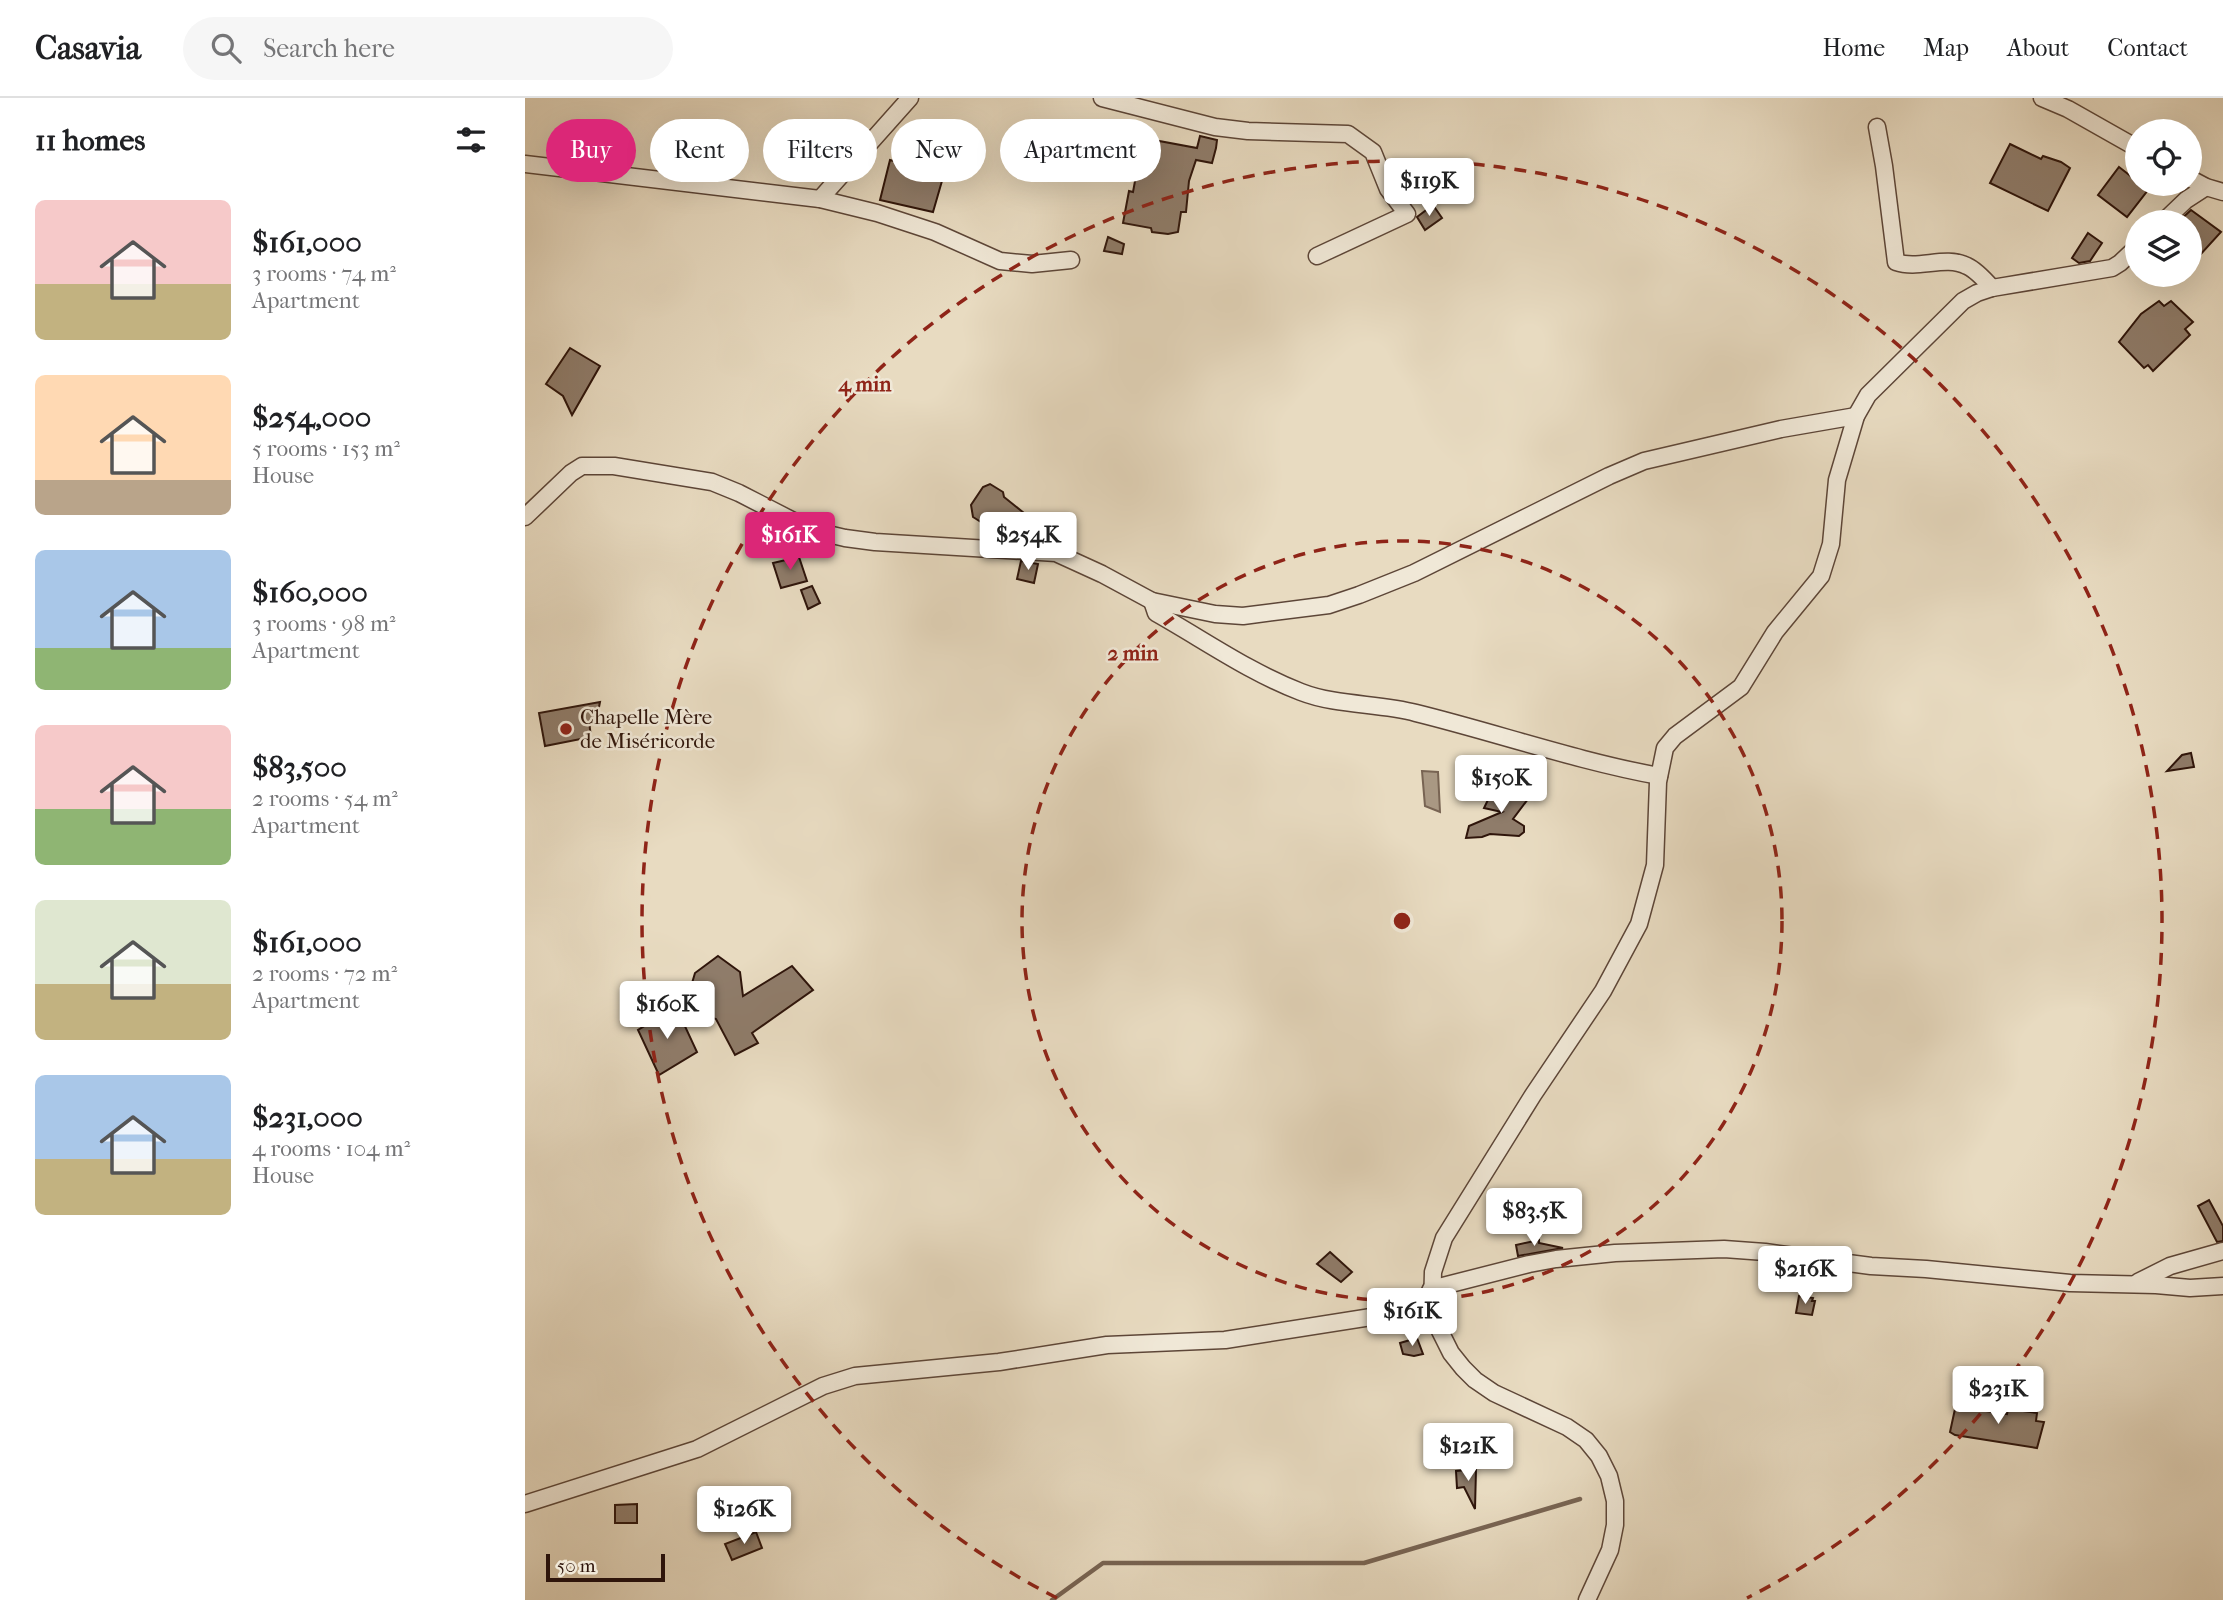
<!DOCTYPE html>
<meta charset="utf-8">
<style>
:root{--surface:#fff;--page:#f6f6f6;--text:#202124;--muted:#757577;--line:#e0e0e0;--accent:#db2777}
body{margin:0;font-family:"IM FELL French Canon",serif;background:var(--page);color:var(--text);height:100vh;display:flex;flex-direction:column;font-size:26px;white-space:nowrap}
*{box-sizing:border-box;margin:0}
p{font-size:23px;color:var(--muted)}
.icon{flex:none;width:38px;height:38px;fill:none;stroke:currentColor;stroke-width:2;stroke-linecap:round;stroke-linejoin:round}
.map{position:relative;flex:1;overflow:hidden}
.side{display:flex;flex-direction:column;background:var(--surface);width:525px}
.side>*{flex:none}
.banner{position:absolute;left:21px;top:21px;width:665px;height:63px;display:flex;gap:14px}
.buttons{position:absolute;left:1600px;top:21px;display:grid;gap:14px}
.buttons a{display:grid;place-items:center;width:77px;height:77px;border-radius:50%;background:var(--surface);box-shadow:0 7px 28px #0002;font-size:35px}
.scale{position:absolute;left:21px;bottom:18px;width:119px;box-sizing:border-box;padding-left:7px;border:4px solid #2f150b;border-top:0;font-size:19px;line-height:24px;white-space:nowrap;color:#2f150b;-webkit-text-stroke:5px #f0e8d7;paint-order:stroke}
.price{position:absolute;translate:-50% -60px;padding:0 16px;border-radius:7px;background:#fff;color:#222;font-size:23px;line-height:46px;filter:drop-shadow(0 2px 4px #0008)}
.price::after{content:'';position:absolute;left:50%;top:42px;width:21px;height:16px;margin-left:-10px;background:inherit;clip-path:polygon(0 0,100% 0,50% 100%)}
.price.on{background:var(--accent);color:#fff}
ul{padding:0;list-style:none}
li{display:flex;align-items:center;gap:21px;height:175px;padding:0 35px}
li span{display:grid;place-items:center;flex:none;width:196px;height:140px;border-radius:10px;color:#555}
li>.icon{margin-inline-start:auto}
span .icon{width:84px;height:84px;fill:#fffc;stroke-width:1}
li b{font-size:30px}
h2{display:flex;justify-content:space-between;align-items:center;height:84px;padding:0 35px;font-size:30px}
.tag{padding:0 24px;border-radius:32px;background:var(--surface);box-shadow:0 7px 28px #0002;font-size:24px;line-height:63px}
.tag.on{background:var(--accent);color:#fff}
header{display:flex;align-items:center;gap:42px;box-sizing:border-box;height:98px;padding:0 35px;background:var(--surface);border-bottom:2px solid var(--line)}
header strong{font-size:33px}
nav{display:flex;gap:38px;margin-inline-start:auto;font-size:24px}
.search{width:490px;height:63px;background:var(--page);display:flex;align-items:center;gap:18px;box-sizing:border-box;padding:0 24px;border-radius:38px;color:var(--muted);font-size:26px}
main{display:flex;flex:1;min-height:0}
.map>svg:first-child{display:block}
.water{fill:#a99883;stroke:#786453;stroke-width:2}
.lines{fill:none;stroke-linecap:round;stroke-linejoin:round}
.stream{stroke:#786453;stroke-width:4.5}
.building{fill:#8f7c6a;stroke:#2f150b;stroke-width:2}
.minor-casing{stroke:#5d4638;stroke-width:19}
.minor{stroke:#f0e8d7;stroke-width:16}
.ring{fill:none;stroke:#8f2418;stroke-width:3.5;stroke-dasharray:12 9}
.poi-dot{fill:#8f2418;stroke:#f0e8d7;stroke-width:2.5}
.labels{text-anchor:middle;dominant-baseline:central;stroke-width:5;stroke-linejoin:round;paint-order:stroke}
.poi-label{font-size:21px;fill:#2f150b;stroke:#f0e8d7;text-anchor:start}
.centre{fill:#8f2418;stroke:#f0e8d7;stroke-width:3.5}
.ring-label{font-size:21px;text-anchor:middle;font-weight:bold;fill:#8f2418;stroke:#f0e8d7;stroke-width:5;stroke-linejoin:round;paint-order:stroke}
</style>
<header>
<strong>Casavia</strong>
<div class="search"><svg class="icon" aria-label="search" viewBox="0 0 24 24"><circle cx="10" cy="10" r="6"/><path d="M15 15l6 6"/></svg>Search here</div>
<nav><a>Home</a><a>Map</a><a>About</a><a>Contact</a></nav>
</header>
<main>
<section class="side">
<h2>11 homes<svg class="icon" aria-label="filters" viewBox="0 0 24 24"><path d="M4 7h16M4 17h16"/><circle cx="9" cy="7" r="2"/><circle cx="15" cy="17" r="2"/></svg></h2>
<ul>
<li><span style="background:linear-gradient(#f6c9c9 60%,#c2b280 0)"><svg class="icon" aria-label="home" viewBox="0 0 24 24"><path d="M3 11l9-7 9 7M6 9v11h12V9"/></svg></span><div><b>$161,000</b><p>3 rooms · 74 m²</p><p>Apartment</p></div></li>
<li><span style="background:linear-gradient(#ffd9b3 75%,#b9a48a 0)"><svg class="icon" aria-label="home" viewBox="0 0 24 24"><path d="M3 11l9-7 9 7M6 9v11h12V9"/></svg></span><div><b>$254,000</b><p>5 rooms · 153 m²</p><p>House</p></div></li>
<li><span style="background:linear-gradient(#a9c7e8 70%,#8fb573 0)"><svg class="icon" aria-label="home" viewBox="0 0 24 24"><path d="M3 11l9-7 9 7M6 9v11h12V9"/></svg></span><div><b>$160,000</b><p>3 rooms · 98 m²</p><p>Apartment</p></div></li>
<li><span style="background:linear-gradient(#f6c9c9 60%,#8fb573 0)"><svg class="icon" aria-label="home" viewBox="0 0 24 24"><path d="M3 11l9-7 9 7M6 9v11h12V9"/></svg></span><div><b>$83,500</b><p>2 rooms · 54 m²</p><p>Apartment</p></div></li>
<li><span style="background:linear-gradient(#dfe7d0 60%,#c2b280 0)"><svg class="icon" aria-label="home" viewBox="0 0 24 24"><path d="M3 11l9-7 9 7M6 9v11h12V9"/></svg></span><div><b>$161,000</b><p>2 rooms · 72 m²</p><p>Apartment</p></div></li>
<li><span style="background:linear-gradient(#a9c7e8 60%,#c2b280 0)"><svg class="icon" aria-label="home" viewBox="0 0 24 24"><path d="M3 11l9-7 9 7M6 9v11h12V9"/></svg></span><div><b>$231,000</b><p>4 rooms · 104 m²</p><p>House</p></div></li>
</ul>
</section>
<div class="map">
<svg width="1698" height="1502" viewBox="0 0 1698 1502">
<rect width="100%" height="100%" fill="#e8dbc1"/>
<filter id="stains"><feTurbulence type="fractalNoise" baseFrequency=".00286" numOctaves="4"/><feColorMatrix values="0 0 0 0 .2 0 0 0 0 .09 0 0 0 0 .02 0 0 0 .5 -.17"/></filter>
<radialGradient id="worn" r=".72"><stop offset=".6" stop-color="#630" stop-opacity="0"/><stop offset="1" stop-color="#630" stop-opacity=".3"/></radialGradient>
<path class="water" d="M897,673l16,1 2,40 -15,-6z"/>
<g class="lines">
<path class="stream" d="M527,1502l51,-37h261l216,-64"/>
</g>
<g class="building">
<path d="M587,26l11,2 -4,16 -12,-5z"/>
<path d="M675,38l17,4 -1,8 -4,15 -16,-3 -7,21 -3,31h-5l-3,20 -10,2 -16,-2 -1,-4 -28,-5 6,-32 4,1 10,-54 54,10z"/>
<path d="M1485,46l31,15 2,-3 18,6 9,6 -22,43 -58,-28z"/>
<path d="M365,62l54,14 -11,38 -53,-12z"/>
<path d="M1594,69l18,14v3l11,6 -21,27 -29,-22z"/>
<path d="M908,107l9,13 -17,12 -8,-13z"/>
<path d="M1666,112l30,22 -32,35v-45h-11z"/>
<path d="M1563,135l14,10 -12,18 -11,2 -7,-5z"/>
<path d="M583,139l16,7 -2,10 -18,-3z"/>
<path d="M1634,203l5,5 7,-5 22,21 -8,7 5,6 -37,36 -5,-6 -4,3 -25,-26 22,-28z"/>
<path d="M45,250l30,18 -28,49 -9,-19 -17,-12z"/>
<path d="M465,386l13,8 1,5 20,16 -14,7 -3,13 -7,1 -9,-8 -2,1 -16,-10 -2,-12 12,-18z"/>
<path d="M274,459l8,24 -26,7 -8,-25z"/>
<path d="M496,463l17,3 -4,19 -17,-4z"/>
<path d="M287,488l8,17 -12,6 -7,-19z"/>
<path d="M75,604l-3,15 -8,4 2,16 -46,9 -6,-33z"/>
<path d="M1666,655l3,14 -27,4 15,-16z"/>
<path d="M974,679l4,24 34,-14 -24,32 11,7v6l-5,4 -29,-2 -8,3 -16,1 3,-12 33,-14 -18,-4z"/>
<path d="M193,858l22,16 3,24 49,-30 21,24 -61,43 6,10 -23,12 -19,-36 -39,-12 10,-7 8,-27z"/>
<path d="M151,909l21,45 -38,23 -21,-45z"/>
<path d="M1684,1102l14,26v15l-6,1 -19,-36z"/>
<path d="M1014,1142v3l24,5 -45,8 -2,-11z"/>
<path d="M805,1154l22,20 -11,10 -24,-18z"/>
<path d="M1274,1198l14,2 -1,3h3l-3,14 -16,-2z"/>
<path d="M892,1240l6,16 -9,2 -11,-2 -3,-11z"/>
<path d="M1434,1309l48,7 1,-5 29,4 -1,8 8,1 -7,26 -82,-13 -5,-3 5,-23z"/>
<path d="M951,1371l-1,40 -11,-22 -7,1 -1,-17z"/>
<path d="M112,1406v19h-22v-18z"/>
<path d="M231,1434l6,16 -30,12 -7,-16z"/>
</g>
<g class="lines">
<g class="minor-casing">
<g id="minor">
<path d="M577,0l113,29 33,4 100,3 25,18 15,37 19,25 -90,42"/>
<path d="M1517,0l26,11 69,39"/>
<path d="M1352,29l7,39 12,96c23,8 49,-7 71,4 9,4 18,14 25,22"/>
<path d="M0,66l295,35 57,14 58,19 65,29 32,3 39,-4"/>
<path d="M1664,80l17,9 17,5"/>
<path d="M295,101l90,-101"/>
<path d="M1638,124l23,-22 20,-13"/>
<path d="M0,419l46,-44 11,-7h32l98,16 27,11 72,37 34,8 30,4 181,11 46,21 50,27 63,13 28,2 86,-11 30,-10 55,-22 195,-97 35,-15 137,-32 75,-13"/>
<path d="M627,503l4,12c48,27 93,59 145,79 36,14 78,11 115,21 81,20 161,48 243,63"/>
<path d="M1613,1184l32,-16 53,-15"/>
<path d="M0,1406l172,-55 126,-63 32,-10 144,-14 108,-17 118,-5 197,-31 9,-20 98,-25 27,-5 59,-6 109,-4 41,3 106,14 55,3 144,14 86,2 34,3 33,-2"/>
<path d="M1062,1502l23,-50 5,-25v-24l-6,-25 -10,-20 -13,-16 -19,-13 -73,-34 -19,-13 -12,-12 -12,-15 -14,-28 -5,-18 1,-35 11,-34 89,-143 70,-104 36,-67 16,-59 3,-83 7,-34 10,-12 66,-49 34,-55 46,-56 10,-32 6,-64 19,-64 12,-21 95,-94 14,-8 15,-5 120,-20 8,-5 17,-16"/>
</g>
</g>
<use href="#minor" class="minor"/>
</g>
<g class="ring">
<circle cx="877" cy="823" r="380"/>
<path d="M532 1500A760 760 0 1 1 1222 1500"/>
</g>
<circle class="poi-dot" cx="41" cy="631" r="7"/>
<g class="labels">
<g class="poi-label">
<text x="55" y="619">Chapelle Mère<tspan x="55" dy="24">de Miséricorde</tspan></text>
</g>
</g>
<circle cx="877" cy="823" r="10" class="centre"/>
<g class="ring-label">
<text x="340" y="293">4 min</text>
<text x="608" y="562">2 min</text>
</g>
<rect width="100%" height="100%" filter="url(#stains)"/>
<rect width="100%" height="100%" fill="url(#worn)"/>
</svg>
<div class="buttons">
<a><svg class="icon" aria-label="locate" viewBox="0 0 24 24"><circle cx="12" cy="12" r="6"/><path d="M12 2v4M12 18v4M2 12h4M18 12h4"/></svg></a>
<a><svg class="icon" aria-label="layers" viewBox="0 0 24 24"><path d="M12 4l9 5-9 5-9-5zM3 14l9 5 9-5"/></svg></a>
</div>
<div class="scale">50 m</div>
<b class="price" style="left:904px;top:120px">$119K</b>
<b class="price on" style="left:265px;top:474px">$161K</b>
<b class="price" style="left:503px;top:474px">$254K</b>
<b class="price" style="left:976px;top:717px">$150K</b>
<b class="price" style="left:142px;top:943px">$160K</b>
<b class="price" style="left:1009px;top:1150px">$83.5K</b>
<b class="price" style="left:1280px;top:1208px">$216K</b>
<b class="price" style="left:887px;top:1250px">$161K</b>
<b class="price" style="left:1473px;top:1328px">$231K</b>
<b class="price" style="left:943px;top:1385px">$121K</b>
<b class="price" style="left:219px;top:1448px">$126K</b>
<div class="banner">
<a class="tag on">Buy</a>
<a class="tag">Rent</a>
<a class="tag">Filters</a>
<a class="tag">New</a>
<a class="tag">Apartment</a>
</div>
</div>
</main>
